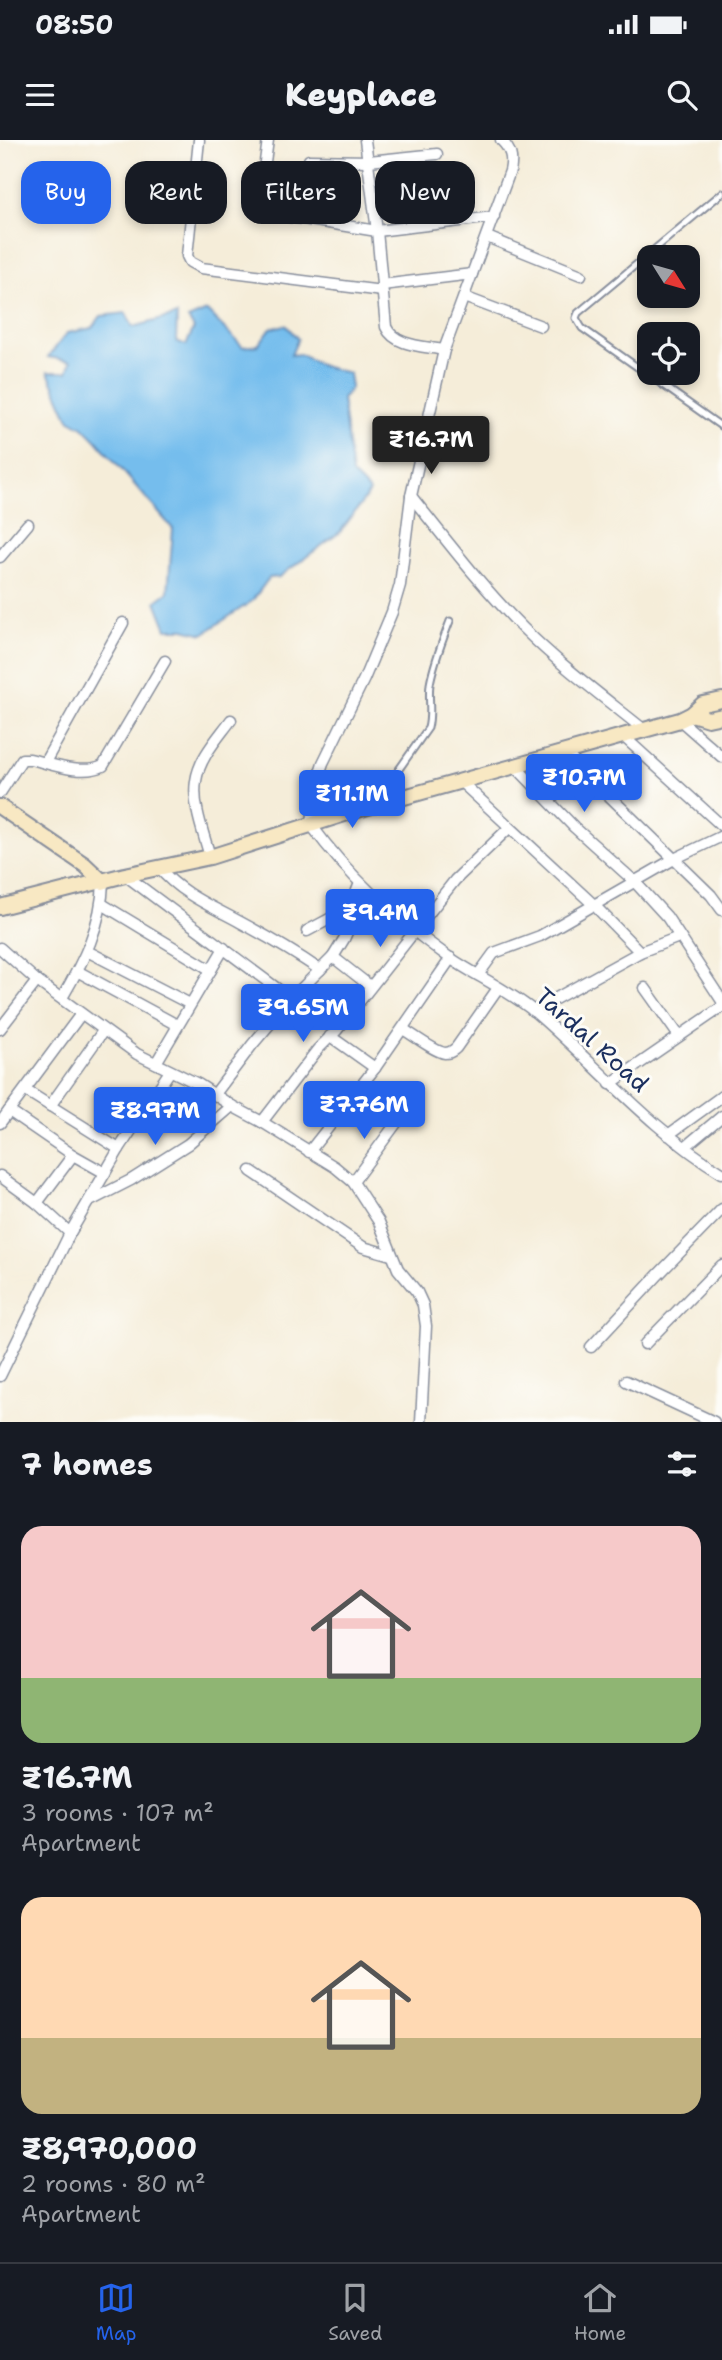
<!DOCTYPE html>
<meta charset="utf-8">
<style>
:root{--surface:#171b24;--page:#242831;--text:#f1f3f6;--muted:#9ea1a6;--line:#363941;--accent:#2563eb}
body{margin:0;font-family:"Shantell Sans",sans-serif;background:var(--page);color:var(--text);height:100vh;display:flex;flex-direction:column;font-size:26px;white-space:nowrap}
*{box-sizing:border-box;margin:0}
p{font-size:23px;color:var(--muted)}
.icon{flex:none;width:38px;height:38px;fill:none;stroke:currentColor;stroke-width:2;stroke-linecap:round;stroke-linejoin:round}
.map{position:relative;height:1282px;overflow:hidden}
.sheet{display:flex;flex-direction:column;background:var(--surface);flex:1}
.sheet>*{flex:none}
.top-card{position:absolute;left:21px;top:21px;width:681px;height:63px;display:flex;gap:14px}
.needle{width:46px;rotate:127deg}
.buttons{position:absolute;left:637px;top:105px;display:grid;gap:14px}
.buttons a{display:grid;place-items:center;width:63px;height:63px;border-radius:14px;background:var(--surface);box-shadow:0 4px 10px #0003;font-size:35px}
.price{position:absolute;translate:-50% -60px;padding:0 16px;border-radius:7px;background:var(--accent);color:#fff;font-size:23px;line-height:46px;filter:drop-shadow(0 2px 4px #0008)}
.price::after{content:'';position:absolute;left:50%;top:42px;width:21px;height:16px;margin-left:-10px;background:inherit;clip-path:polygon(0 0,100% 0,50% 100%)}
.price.on{background:#222;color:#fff}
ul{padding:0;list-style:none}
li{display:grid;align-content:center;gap:14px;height:371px;padding:0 21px}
li span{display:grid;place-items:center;height:217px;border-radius:21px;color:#555}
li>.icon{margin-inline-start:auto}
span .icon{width:126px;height:126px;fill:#fffc;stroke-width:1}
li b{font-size:30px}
h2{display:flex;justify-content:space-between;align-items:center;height:84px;padding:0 21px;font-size:30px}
.chip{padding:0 24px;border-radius:21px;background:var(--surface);box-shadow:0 4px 10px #0003;font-size:24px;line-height:63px}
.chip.on{background:var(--accent);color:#fff}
.status{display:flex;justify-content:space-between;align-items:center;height:49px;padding:0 35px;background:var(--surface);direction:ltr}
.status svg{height:19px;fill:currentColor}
header{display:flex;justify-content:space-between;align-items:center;height:91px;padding:0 21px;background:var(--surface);font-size:32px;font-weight:800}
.dock{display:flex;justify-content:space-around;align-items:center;height:98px;border-top:2px solid var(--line);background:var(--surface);font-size:19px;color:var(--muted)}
.dock a{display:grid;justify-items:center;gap:4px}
.dock .on{color:var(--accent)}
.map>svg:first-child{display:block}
.water{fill:#74bded;stroke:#4876a6;stroke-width:2}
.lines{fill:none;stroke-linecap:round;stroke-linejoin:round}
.service-casing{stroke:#888e9c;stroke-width:9}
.minor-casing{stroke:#888e9c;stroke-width:13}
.secondary-casing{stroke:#888e9c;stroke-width:18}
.service{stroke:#fff;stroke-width:5}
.minor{stroke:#fff;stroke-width:10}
.secondary{stroke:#f8e8c3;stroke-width:14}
.labels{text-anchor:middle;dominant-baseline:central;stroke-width:6;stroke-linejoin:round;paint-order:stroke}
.street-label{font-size:24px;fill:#1b2f5e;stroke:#fdfcf7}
</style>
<div class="status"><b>08:50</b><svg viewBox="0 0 49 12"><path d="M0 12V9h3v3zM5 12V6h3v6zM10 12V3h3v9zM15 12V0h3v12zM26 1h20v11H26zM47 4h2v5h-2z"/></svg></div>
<header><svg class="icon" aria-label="menu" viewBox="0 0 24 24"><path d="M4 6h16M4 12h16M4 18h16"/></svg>Keyplace<svg class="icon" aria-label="search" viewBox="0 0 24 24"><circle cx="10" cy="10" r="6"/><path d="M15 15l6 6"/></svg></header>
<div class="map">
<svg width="722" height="1282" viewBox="0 0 722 1282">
<rect width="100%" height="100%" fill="#fdfcf7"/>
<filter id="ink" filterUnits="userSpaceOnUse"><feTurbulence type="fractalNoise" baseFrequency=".0143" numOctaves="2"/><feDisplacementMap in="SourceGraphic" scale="14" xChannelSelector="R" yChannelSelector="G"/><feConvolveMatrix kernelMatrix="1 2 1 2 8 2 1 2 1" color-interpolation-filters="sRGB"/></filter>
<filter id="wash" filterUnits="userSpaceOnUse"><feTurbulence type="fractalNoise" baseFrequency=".00686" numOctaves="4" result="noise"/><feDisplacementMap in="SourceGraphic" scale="28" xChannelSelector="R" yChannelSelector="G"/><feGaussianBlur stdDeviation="1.57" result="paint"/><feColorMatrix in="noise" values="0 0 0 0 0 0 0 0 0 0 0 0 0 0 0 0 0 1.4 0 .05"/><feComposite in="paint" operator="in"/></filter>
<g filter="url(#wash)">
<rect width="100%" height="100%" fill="#f5edd9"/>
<path class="water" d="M207,171l36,36 15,-2 13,-17 15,-3 12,14 -7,16 9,-1 22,12 27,7 2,15 -9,11 10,75 18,18 -30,40 -61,45 -10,1 -17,23 -49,33 -19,-5h-17l-11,-28 12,-9 5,-63 -77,-89 -13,-13 -14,-8 -21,-47h19l4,-11 -23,-4 19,-24 25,-5 9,-12 25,-3 7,14 44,-12 -1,26 10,4 8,-17 -6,-9z"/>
</g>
<g filter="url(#ink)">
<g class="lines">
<g class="service-casing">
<g id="service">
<path d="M722,53l-144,120 -2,5 6,10 140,99"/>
<path d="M381,660l2,-8 45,-64c4,-15 0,-29 2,-44 4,-22 12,-42 20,-63"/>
</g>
</g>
<g class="minor-casing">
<g id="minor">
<path d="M199,0l-12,116 3,6 11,6 181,23"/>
<path d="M268,0l-9,65 1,4 6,4 111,18 117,-14"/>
<path d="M365,0l12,91 9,96c9,20 39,19 58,23"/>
<path d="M501,0c10,10 12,18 9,31l-66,179 -33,146 -11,89 -8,27 -28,67 -41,84 -8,24 -3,39c37,51 86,95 138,132 28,19 60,33 86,55 62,53 115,117 186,160"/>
<path d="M309,20l60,1 68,-7"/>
<path d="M487,97l94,38"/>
<path d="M382,145l90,-11"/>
<path d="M464,157l77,29"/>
<path d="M411,356c36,45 71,91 112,132 37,37 79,68 120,101"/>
<path d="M0,417l28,-33"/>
<path d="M680,580l42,37"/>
<path d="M623,596l99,90"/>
<path d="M563,611l148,144 11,15"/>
<path d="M45,622l78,-139"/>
<path d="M515,626l59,61 60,54 33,36 55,84"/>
<path d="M459,640l136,126 45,46"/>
<path d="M0,653l22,-34h8c21,5 52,17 73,7l62,-105"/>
<path d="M210,717c-6,-23 -18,-52 -14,-76 3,-23 22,-43 35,-61"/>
<path d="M159,728c22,26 52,38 81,54 28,15 54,30 80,48"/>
<path d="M125,735l166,124"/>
<path d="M102,764l109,66"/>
<path d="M307,791l43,-23"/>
<path d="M0,808l37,33 100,73 61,30 34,22 30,16 73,45 18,15 26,40 19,47 19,23 6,13 3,21 -5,96"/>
<path d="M87,811l103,53"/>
<path d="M333,817l37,29"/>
<path d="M77,831l100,54"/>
<path d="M478,835l16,-22 46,-17 134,-77 48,-23"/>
<path d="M645,848l34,48"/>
<path d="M62,858c21,-36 40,-73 41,-116"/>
<path d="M533,871l107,-59 39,-15"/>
<path d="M0,889l37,-48"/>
<path d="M403,889c10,6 32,23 42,24 6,0 7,-2 11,-5l42,-60"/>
<path d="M330,896l45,32"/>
<path d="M156,923l68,-115"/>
<path d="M610,944l112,-77"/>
<path d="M25,950l94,59"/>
<path d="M215,954l37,-49 39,-46 42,-42 11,-18 4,-9 2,-22 10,-25"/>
<path d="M50,966l53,-75"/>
<path d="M9,971l64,44 32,18"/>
<path d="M262,982l56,-73 19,-19 118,-150 54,-52"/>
<path d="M0,983l81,-109"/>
<path d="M668,995l54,-39"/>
<path d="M685,1007l37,-31"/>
<path d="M309,1012l66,-84 76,-110"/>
<path d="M251,1031l112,76 28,8"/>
<path d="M0,1036l37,27 33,30"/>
<path d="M353,1042l47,-64"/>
<path d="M90,1061l41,-21 57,-36 44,-38"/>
<path d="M37,1063l36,-48"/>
<path d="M645,1204l77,-79"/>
<path d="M591,1207l66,-71 65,-67"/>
<path d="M0,1236l70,-143 49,-84 51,-78"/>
<path d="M626,1241l88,41"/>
</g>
</g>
<g class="secondary-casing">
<g id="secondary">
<path d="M692,574l16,5 14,-3"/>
<path d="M0,667l85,58 18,17"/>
<path d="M0,767l125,-32 85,-18 144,-46 326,-91 12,-6 11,-10 19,-4"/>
</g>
</g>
<use href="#service" class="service"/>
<use href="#minor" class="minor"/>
<use href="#secondary" class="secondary"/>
</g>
</g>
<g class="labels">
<g class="street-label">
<text transform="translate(592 900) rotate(42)">Tardal Road</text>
</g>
</g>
</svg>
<div class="buttons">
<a><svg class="needle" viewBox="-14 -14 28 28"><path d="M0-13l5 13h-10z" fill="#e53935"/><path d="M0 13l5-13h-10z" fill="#9ea1a6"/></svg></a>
<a><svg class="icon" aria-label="locate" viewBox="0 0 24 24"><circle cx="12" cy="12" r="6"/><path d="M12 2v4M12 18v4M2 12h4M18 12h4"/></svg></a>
</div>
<b class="price on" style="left:431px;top:336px">₹16.7M</b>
<b class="price" style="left:584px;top:674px">₹10.7M</b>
<b class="price" style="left:352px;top:690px">₹11.1M</b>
<b class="price" style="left:380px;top:809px">₹9.4M</b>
<b class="price" style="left:303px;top:904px">₹9.65M</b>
<b class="price" style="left:364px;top:1001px">₹7.76M</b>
<b class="price" style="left:155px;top:1007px">₹8.97M</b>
<div class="top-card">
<a class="chip on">Buy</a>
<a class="chip">Rent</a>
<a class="chip">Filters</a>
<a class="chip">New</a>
</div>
</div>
<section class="sheet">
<h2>7 homes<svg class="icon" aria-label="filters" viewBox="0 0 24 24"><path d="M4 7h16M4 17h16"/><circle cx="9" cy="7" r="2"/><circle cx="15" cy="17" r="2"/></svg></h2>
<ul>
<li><span style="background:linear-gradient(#f6c9c9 70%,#8fb573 0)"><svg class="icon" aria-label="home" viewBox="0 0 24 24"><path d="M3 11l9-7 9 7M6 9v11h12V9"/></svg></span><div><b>₹16.7M</b><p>3 rooms · 107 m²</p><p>Apartment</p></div></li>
<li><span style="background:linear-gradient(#ffd9b3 65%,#c2b280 0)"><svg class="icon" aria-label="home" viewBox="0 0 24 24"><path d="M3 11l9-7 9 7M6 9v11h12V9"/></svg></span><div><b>₹8,970,000</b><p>2 rooms · 80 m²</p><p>Apartment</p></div></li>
</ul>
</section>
<nav class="dock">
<a class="on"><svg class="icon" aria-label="map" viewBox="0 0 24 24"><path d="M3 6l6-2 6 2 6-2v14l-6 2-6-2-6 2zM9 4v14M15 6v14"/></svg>Map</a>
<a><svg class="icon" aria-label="saved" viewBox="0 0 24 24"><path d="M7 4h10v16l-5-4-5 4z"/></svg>Saved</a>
<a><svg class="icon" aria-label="home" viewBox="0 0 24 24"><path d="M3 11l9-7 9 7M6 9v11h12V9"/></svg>Home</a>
</nav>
